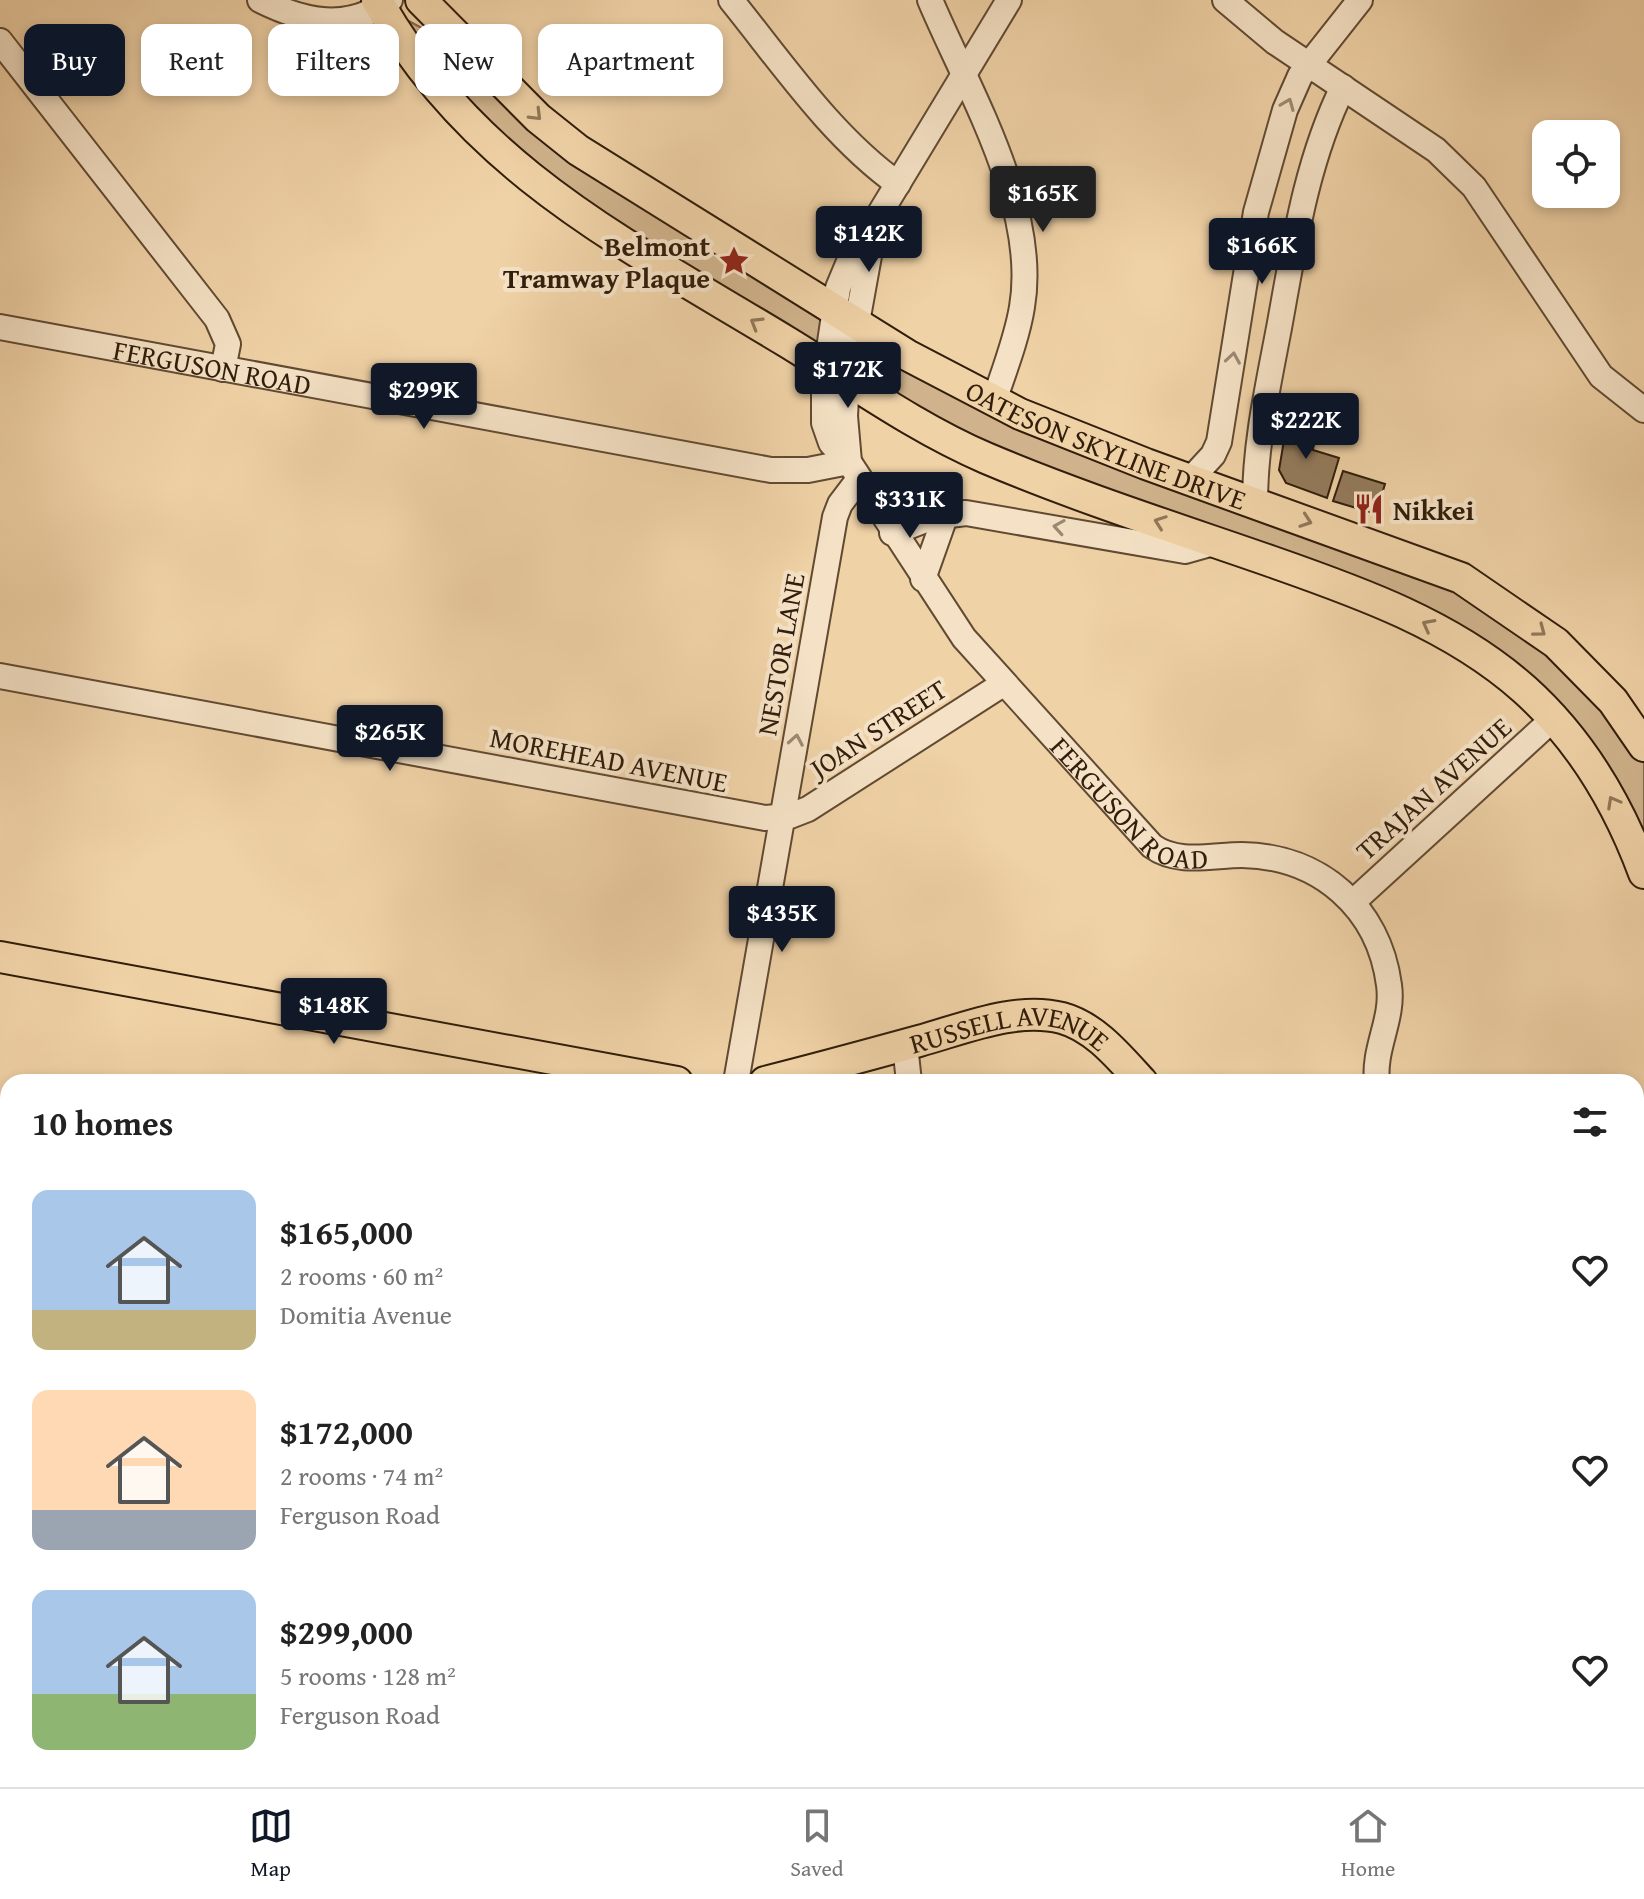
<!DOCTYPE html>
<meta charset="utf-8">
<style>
:root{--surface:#fff;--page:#f2f2f2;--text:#222;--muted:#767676;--line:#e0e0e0;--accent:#111827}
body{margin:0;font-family:"Gentium Book Plus",serif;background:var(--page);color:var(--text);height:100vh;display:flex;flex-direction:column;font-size:30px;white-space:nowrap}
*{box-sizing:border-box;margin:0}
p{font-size:26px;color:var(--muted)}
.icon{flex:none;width:44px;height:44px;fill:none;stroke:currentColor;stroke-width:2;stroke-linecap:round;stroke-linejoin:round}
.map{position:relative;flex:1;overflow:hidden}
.panel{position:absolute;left:0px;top:1074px;width:1644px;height:714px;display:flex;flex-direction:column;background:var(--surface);border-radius:24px 24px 0 0;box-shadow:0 4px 12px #0003}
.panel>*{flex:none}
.banner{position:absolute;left:24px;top:24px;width:800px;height:72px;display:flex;gap:16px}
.buttons{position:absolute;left:1532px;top:120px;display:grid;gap:16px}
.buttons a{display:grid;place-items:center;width:88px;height:88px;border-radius:16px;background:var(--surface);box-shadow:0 4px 12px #0003;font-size:40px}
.price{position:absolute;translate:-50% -68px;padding:0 18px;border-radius:8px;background:var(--accent);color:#fff;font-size:26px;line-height:52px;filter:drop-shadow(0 2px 4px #0008)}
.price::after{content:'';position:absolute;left:50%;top:48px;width:24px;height:18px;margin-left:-12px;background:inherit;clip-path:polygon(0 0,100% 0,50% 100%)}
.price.on{background:#222;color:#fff}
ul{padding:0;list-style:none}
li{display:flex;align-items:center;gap:24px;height:200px;padding:0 32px}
li span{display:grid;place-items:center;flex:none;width:224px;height:160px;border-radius:16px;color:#555}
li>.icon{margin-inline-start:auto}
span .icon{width:96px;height:96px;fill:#fffc;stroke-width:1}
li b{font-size:34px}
h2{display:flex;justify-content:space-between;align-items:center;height:96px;padding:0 32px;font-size:34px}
.pill{padding:0 28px;border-radius:16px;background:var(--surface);box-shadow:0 4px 12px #0003;font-size:28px;line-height:72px}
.pill.on{background:var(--accent);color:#fff}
.tab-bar{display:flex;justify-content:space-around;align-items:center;height:112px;border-top:2px solid var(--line);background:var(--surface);font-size:22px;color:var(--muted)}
.tab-bar a{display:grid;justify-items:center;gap:4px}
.tab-bar .on{color:var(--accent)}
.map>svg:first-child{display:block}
.green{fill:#d0b38c;stroke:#80684c;stroke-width:2}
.building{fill:#947b5c;stroke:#311d0b;stroke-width:2}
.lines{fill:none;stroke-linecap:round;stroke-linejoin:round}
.minor-casing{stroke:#614a32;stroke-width:28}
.major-casing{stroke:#311d0b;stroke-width:34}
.minor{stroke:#f5e2c6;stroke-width:24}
.major{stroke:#f0d2a7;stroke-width:30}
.oneway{stroke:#9d8972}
.oneway2{stroke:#907859}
.labels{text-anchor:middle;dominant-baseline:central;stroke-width:8;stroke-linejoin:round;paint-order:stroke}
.poi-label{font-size:28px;font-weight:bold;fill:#311d0b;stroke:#f5e2c6;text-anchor:end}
.street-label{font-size:28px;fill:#311d0b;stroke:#f5e2c6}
</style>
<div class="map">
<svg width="1644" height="1787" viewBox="0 0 1644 1787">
<rect width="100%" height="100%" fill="#f0d2a7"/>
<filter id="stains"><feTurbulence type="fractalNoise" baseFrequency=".0025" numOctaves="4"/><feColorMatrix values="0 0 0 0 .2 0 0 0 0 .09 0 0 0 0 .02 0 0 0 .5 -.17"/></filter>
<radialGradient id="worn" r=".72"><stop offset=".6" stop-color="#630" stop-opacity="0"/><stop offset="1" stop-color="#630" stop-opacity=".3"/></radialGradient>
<g class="green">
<path d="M405,19l45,24 376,269 -5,31 -10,1 -211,-121 -138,-113z"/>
<path d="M861,343l585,233 94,60 104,122v97l-126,-180 -501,-210 -161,-87z"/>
<path d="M1636,1432l8,4v245l-8,-1z"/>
</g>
<g class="building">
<path d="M1287,422l29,4 -3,24 26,8 -12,40 -41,-15 -7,-13z"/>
<path d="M1343,471l42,13 -9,30 -43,-13z"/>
</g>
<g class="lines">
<g class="minor-casing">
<g id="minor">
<path d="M260,0c44,22 88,32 130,0"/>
<path d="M731,0c51,63 100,136 167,184"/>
<path d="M930,0c38,90 109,207 92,307 -5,31 -18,64 -28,94"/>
<path id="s1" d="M1009,0l-135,223 -16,17 -20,48 -14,95v40l7,20 18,19 115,176 188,208c26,19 61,9 90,9 78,1 137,53 147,130 5,34 -16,63 -12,97"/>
<path d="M1225,0l50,42 161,108 38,37 127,189 43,34"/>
<path d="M0,41l217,278 11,25 -5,25"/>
<path id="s2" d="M0,327l771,143h37l41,-8"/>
<path d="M849,462l-4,-46 2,-38 27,-150"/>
<path d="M1190,480l23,-25 6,-13 37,-230 29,-102 15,-34 60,-76"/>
<path d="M1255,503c0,-59 13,-117 24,-175 15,-82 27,-166 64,-241"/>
<path d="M892,533l41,-16 33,-4 219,38 32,-9"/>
<path d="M923,579l23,-65"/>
<path d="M0,676l765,142 25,-2 18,-7 195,-125"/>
<path d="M1353,902l200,-183"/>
<path d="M905,1045l4,37"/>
<path d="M736,1082l99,-565 5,-13 19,-25"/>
<path d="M1636,1219l8,2"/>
<path d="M0,1237l8,2"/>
<path d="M0,1661l8,1"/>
<path d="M1294,1780l38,7"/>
<path d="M83,1787l1,-7"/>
<path d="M1261,1787l1,-7"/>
</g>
</g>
<g class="major-casing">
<g id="major">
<path d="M377,0c95,170 251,245 410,342 64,39 129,86 199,116 92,39 189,70 284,103 89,31 182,64 254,128 56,50 94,114 120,184"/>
<path id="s3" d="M421,0l117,118 40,32 329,205 113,59 126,50 315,114 95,65 57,58 31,45"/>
<path d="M0,957l677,125"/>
<path id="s4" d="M765,1082c52,-13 103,-27 154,-41 44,-12 97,-35 143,-23 33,9 57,39 80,64"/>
<path d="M1636,1174l8,-39"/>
<path d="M1636,1338l8,4"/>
<path d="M1636,1407l8,6"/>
</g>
</g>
<use href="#minor" class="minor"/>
<use href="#major" class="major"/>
</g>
<defs><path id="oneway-chevron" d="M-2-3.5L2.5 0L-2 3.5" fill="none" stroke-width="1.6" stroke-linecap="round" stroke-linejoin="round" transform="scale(2)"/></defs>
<g class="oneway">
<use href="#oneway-chevron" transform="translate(1288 104) rotate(-68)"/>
<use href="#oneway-chevron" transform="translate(1233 358) rotate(-81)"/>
<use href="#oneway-chevron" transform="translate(1059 527) rotate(-171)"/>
<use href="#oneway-chevron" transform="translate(796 740) rotate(-80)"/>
</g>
<g class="oneway2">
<use href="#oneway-chevron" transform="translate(536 115) rotate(45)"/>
<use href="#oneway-chevron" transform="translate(756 323) rotate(-149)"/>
<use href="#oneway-chevron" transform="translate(1306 521) rotate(19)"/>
<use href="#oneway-chevron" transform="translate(1160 522) rotate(-160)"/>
<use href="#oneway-chevron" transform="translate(1428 625) rotate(-152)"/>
<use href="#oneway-chevron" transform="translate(1540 631) rotate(37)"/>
<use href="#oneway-chevron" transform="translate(1613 802) rotate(-119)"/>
</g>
<defs>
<g id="sight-bare" transform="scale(2.4)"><path d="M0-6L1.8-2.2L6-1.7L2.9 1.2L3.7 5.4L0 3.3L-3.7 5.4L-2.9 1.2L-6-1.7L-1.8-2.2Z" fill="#8f2418" stroke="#f5e2c6" stroke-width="2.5" paint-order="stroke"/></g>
<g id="restaurant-bare" transform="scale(2.4)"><path d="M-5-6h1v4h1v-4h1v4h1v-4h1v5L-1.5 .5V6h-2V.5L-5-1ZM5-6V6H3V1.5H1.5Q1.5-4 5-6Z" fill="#8f2418" stroke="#f5e2c6" stroke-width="2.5" paint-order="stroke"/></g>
</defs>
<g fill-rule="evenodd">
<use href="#sight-bare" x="734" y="261"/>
<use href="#restaurant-bare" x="1369" y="509"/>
</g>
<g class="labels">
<g class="poi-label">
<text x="710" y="245">Belmont<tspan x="710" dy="32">Tramway Plaque</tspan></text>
<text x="1393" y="509" text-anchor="start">Nikkei</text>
</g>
<g class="street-label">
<text stroke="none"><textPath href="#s2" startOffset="216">FERGUSON ROAD</textPath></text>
<text stroke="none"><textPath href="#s3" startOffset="824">OATESON SKYLINE DRIVE</textPath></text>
<text transform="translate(780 654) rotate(-80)">NESTOR LANE</text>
<text transform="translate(878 728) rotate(-33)">JOAN STREET</text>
<text transform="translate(609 759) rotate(11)">MOREHEAD AVENUE</text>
<text transform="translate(1433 788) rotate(-42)">TRAJAN AVENUE</text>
<text stroke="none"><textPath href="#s1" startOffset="968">FERGUSON ROAD</textPath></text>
<text stroke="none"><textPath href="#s4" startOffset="254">RUSSELL AVENUE</textPath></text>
</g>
</g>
<rect width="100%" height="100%" filter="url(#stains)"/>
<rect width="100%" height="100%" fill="url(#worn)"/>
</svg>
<div class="buttons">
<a><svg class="icon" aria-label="locate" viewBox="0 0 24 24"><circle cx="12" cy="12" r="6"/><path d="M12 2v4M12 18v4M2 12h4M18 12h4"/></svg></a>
</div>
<b class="price on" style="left:1043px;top:234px">$165K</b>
<b class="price" style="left:869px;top:274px">$142K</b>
<b class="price" style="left:1262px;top:286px">$166K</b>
<b class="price" style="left:848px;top:410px">$172K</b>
<b class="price" style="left:424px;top:431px">$299K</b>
<b class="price" style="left:1306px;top:461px">$222K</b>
<b class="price" style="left:910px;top:540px">$331K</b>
<b class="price" style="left:390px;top:773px">$265K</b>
<b class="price" style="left:782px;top:954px">$435K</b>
<b class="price" style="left:334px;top:1046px">$148K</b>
<div class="banner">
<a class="pill on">Buy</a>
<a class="pill">Rent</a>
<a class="pill">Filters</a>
<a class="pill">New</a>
<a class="pill">Apartment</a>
</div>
<section class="panel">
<h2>10 homes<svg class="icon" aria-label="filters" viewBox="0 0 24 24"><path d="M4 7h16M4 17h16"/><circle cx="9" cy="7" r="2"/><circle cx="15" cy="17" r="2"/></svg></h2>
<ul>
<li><span style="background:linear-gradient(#a9c7e8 75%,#c2b280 0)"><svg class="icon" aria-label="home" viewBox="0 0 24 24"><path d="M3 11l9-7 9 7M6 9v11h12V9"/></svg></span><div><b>$165,000</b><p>2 rooms · 60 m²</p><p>Domitia Avenue</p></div><svg class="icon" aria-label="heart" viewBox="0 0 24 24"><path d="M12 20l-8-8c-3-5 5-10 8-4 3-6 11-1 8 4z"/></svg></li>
<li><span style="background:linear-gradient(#ffd9b3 75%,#9aa5b1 0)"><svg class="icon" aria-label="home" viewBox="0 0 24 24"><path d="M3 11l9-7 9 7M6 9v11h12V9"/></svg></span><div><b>$172,000</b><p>2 rooms · 74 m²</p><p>Ferguson Road</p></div><svg class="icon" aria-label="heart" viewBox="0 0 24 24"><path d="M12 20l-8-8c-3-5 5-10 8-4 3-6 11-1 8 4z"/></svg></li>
<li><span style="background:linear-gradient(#a9c7e8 65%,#8fb573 0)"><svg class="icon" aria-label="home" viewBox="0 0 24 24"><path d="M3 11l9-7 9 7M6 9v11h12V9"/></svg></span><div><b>$299,000</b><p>5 rooms · 128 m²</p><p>Ferguson Road</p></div><svg class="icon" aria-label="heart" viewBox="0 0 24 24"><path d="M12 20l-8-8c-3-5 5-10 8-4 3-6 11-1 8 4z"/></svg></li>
</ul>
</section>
</div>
<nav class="tab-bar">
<a class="on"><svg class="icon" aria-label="map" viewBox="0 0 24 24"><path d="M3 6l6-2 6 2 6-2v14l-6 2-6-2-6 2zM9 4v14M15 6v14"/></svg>Map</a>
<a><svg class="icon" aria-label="saved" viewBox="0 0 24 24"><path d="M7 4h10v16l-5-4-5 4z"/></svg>Saved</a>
<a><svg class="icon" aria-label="home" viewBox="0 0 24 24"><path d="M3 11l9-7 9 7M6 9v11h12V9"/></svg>Home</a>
</nav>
